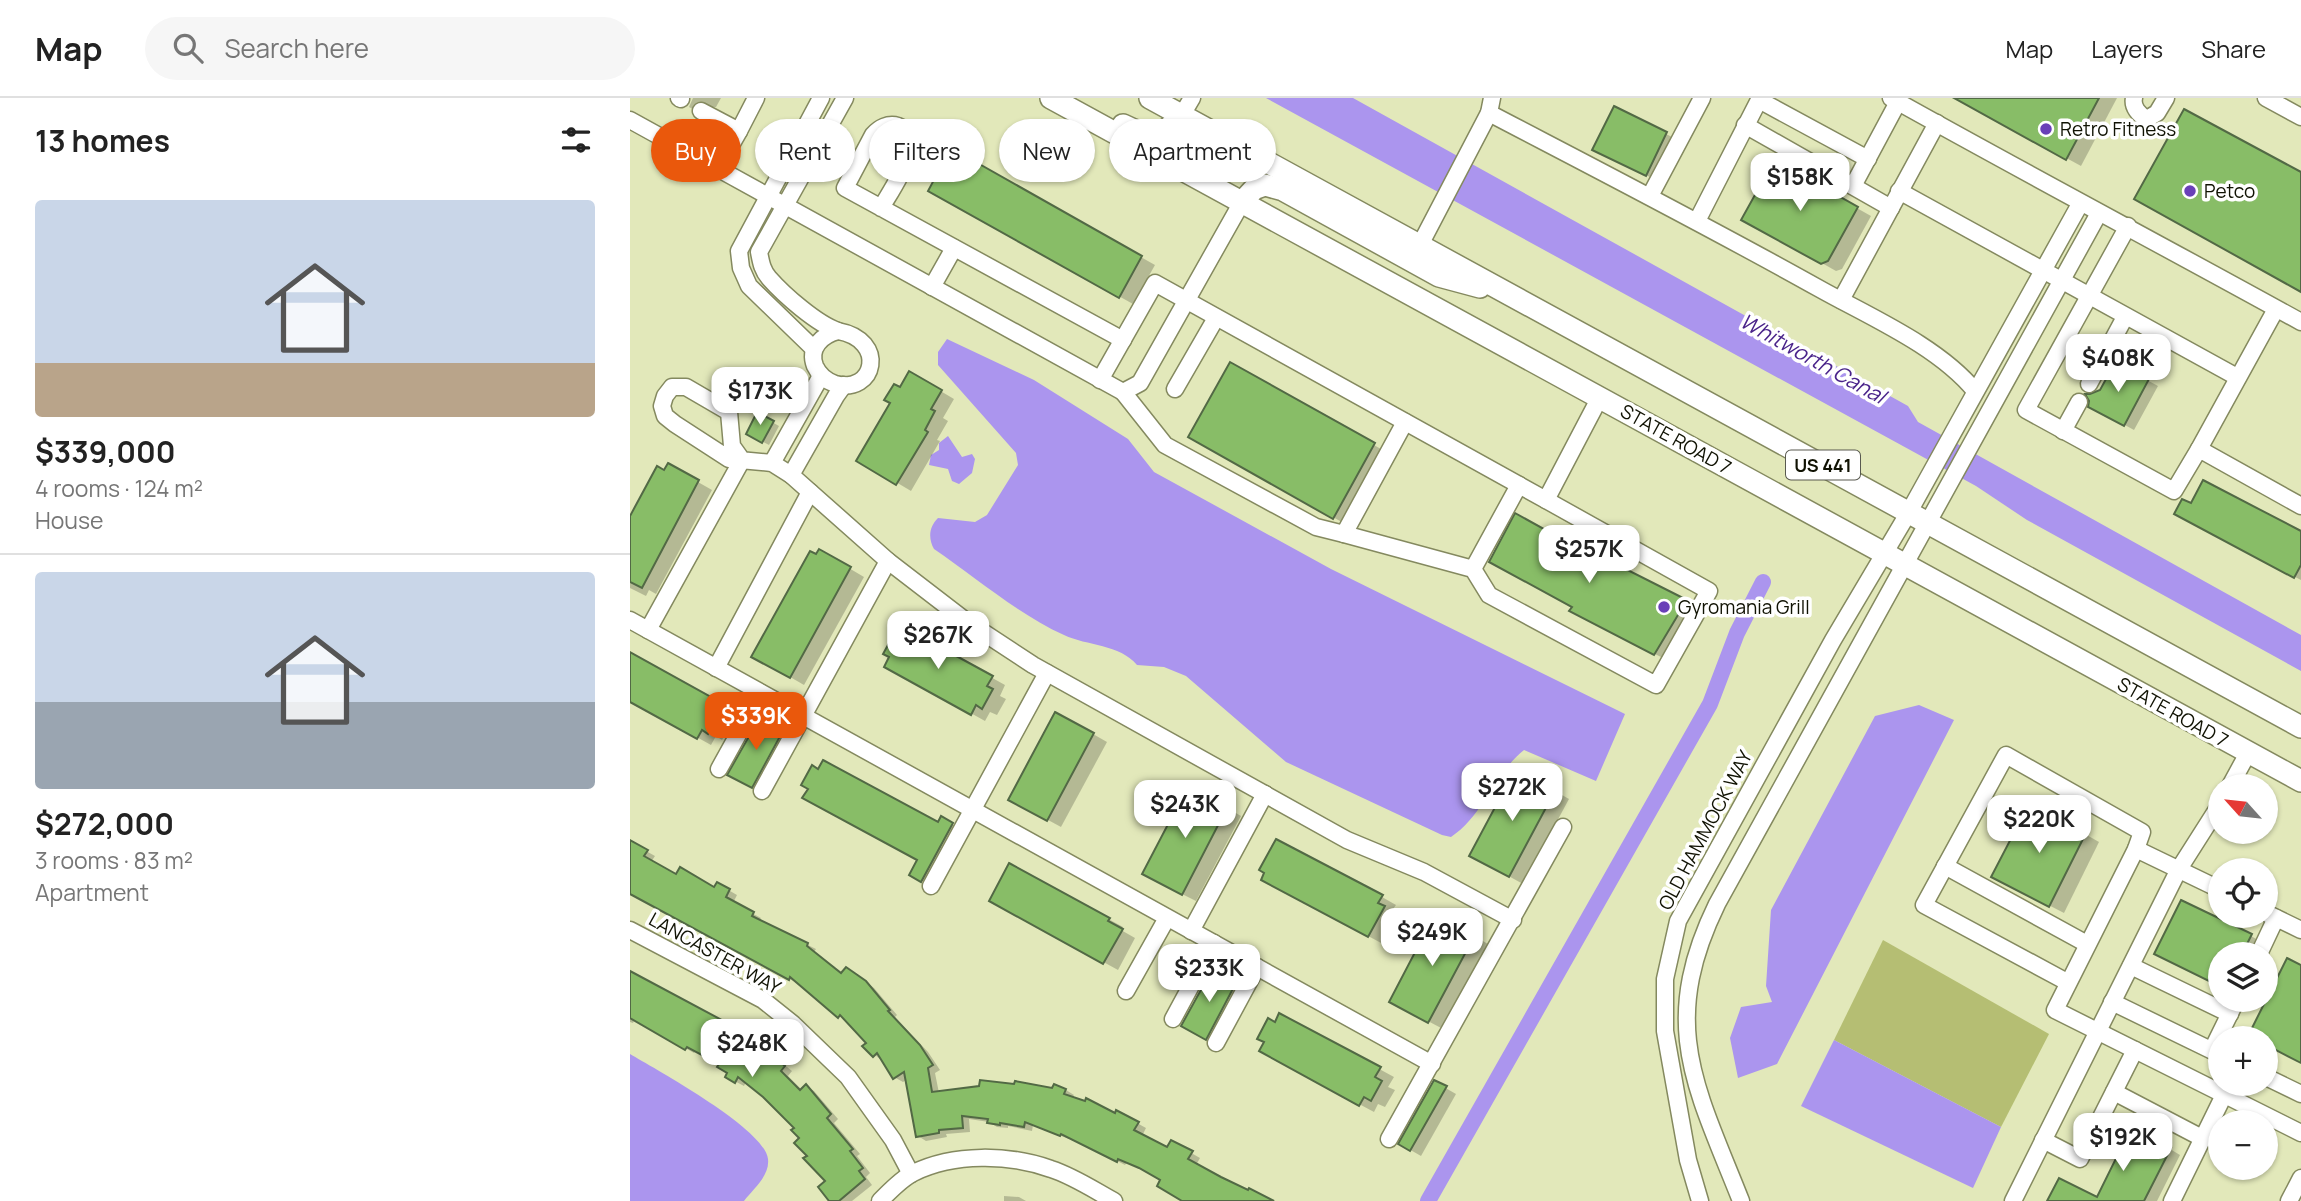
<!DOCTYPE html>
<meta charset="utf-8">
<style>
:root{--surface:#fff;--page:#f6f6f6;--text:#222;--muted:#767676;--line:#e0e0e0;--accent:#ea580c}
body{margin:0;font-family:Manrope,sans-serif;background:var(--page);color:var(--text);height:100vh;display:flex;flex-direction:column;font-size:26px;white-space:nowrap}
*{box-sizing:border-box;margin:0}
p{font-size:23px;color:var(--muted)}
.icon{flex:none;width:38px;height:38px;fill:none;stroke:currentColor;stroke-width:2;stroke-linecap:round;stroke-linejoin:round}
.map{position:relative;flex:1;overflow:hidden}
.sheet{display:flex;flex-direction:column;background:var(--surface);width:630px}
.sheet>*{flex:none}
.guide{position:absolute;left:21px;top:21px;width:665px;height:63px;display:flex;gap:14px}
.needle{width:46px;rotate:297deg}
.controls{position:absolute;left:1578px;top:676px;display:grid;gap:14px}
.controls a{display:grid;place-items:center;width:70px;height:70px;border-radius:50%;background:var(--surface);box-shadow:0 2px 5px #0004;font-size:35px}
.price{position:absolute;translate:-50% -60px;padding:0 16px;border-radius:14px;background:#fff;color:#222;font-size:23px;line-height:46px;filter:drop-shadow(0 2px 4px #0008)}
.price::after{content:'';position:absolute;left:50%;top:42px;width:21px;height:16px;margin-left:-10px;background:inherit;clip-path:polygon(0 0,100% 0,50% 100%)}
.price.on{background:var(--accent);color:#fff}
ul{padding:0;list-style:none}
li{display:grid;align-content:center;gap:14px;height:371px;padding:0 35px}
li+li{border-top:2px solid var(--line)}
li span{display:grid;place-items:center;height:217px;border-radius:7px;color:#555}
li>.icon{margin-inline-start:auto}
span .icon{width:126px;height:126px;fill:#fffc;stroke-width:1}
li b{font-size:30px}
h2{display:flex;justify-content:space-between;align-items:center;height:84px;padding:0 35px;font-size:30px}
.chip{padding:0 24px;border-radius:32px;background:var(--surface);box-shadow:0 2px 5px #0004;font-size:24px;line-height:63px}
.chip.on{background:var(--accent);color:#fff}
header{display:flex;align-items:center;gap:42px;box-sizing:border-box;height:98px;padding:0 35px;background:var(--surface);border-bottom:2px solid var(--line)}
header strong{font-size:33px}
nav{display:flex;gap:38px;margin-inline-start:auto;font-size:24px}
.search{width:490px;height:63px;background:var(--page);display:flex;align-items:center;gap:18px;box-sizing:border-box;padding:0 24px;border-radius:38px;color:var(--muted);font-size:26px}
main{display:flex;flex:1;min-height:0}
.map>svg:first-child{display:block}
.green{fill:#b5be73}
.water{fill:#ab95ee}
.shadow{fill:#0003}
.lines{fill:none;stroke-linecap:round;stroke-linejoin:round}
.canal{stroke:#ab95ee;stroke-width:16}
.building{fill:#88bd67;stroke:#526945;stroke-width:2}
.minor-casing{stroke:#84895f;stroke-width:19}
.major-casing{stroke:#84895f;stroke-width:24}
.minor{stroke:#fff;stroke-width:16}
.major{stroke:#fff;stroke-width:21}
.poi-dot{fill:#6940b8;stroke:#fff;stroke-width:2.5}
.labels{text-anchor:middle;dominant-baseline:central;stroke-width:7;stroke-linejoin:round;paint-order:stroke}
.shield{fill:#fff;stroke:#58594f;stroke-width:2}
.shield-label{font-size:18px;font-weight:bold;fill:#101203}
.poi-label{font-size:19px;fill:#101203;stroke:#fff;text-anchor:start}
.street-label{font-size:19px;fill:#101203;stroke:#fff}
.water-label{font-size:21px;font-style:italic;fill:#4a248a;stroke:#fff}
</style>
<header>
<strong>Map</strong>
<div class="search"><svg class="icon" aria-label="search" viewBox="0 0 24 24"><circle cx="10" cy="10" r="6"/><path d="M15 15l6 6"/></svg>Search here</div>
<nav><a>Map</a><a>Layers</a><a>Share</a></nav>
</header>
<main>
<section class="sheet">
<h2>13 homes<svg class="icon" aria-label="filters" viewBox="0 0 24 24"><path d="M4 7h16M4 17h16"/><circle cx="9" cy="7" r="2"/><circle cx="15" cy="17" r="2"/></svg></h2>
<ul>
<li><span style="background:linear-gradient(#c9d6e8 75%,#b9a48a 0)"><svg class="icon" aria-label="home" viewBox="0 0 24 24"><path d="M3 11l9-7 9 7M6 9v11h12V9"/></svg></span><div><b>$339,000</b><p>4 rooms · 124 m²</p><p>House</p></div></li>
<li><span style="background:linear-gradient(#c9d6e8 60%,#9aa5b1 0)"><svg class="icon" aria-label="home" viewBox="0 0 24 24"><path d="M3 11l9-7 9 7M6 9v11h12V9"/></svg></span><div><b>$272,000</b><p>3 rooms · 83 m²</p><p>Apartment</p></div></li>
</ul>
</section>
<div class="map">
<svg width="1671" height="1103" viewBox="0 0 1671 1103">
<rect width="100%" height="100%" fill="#e2e8ba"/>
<path class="green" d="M1253,842l166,94 -48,93 -167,-87z"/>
<g class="water">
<path d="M636,0h87l555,308 10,16 383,213v36l-274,-151 -51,-34z"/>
<path d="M317,241l87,41 94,59 26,33 177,97 294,145 -29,67 -72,-31c-31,25 -40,65 -73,87l-9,-2 -156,-73 -100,-86 -22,-9 -27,-2c-17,-21 -50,-19 -73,-30 -46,-21 -89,-58 -130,-86 -6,-11 -5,-22 4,-31l37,4 12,-7 31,-50 -2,-12 -78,-88v-13z"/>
<path d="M318,338l14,21 10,-3 3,5 -3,14 -13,11 -7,-3 -4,-12 -19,-4 2,-10 8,-5v-7z"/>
<path d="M1289,607l35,15 -177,344 -39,14 -8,-40 11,-31 31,-5 -6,-16 5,-76 104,-194z"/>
<path d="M1204,942l167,87 -28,61 -172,-82z"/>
<path d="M0,956c27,16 135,75 138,105 2,17 -15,30 -24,42h-114z"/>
</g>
<g class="shadow">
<path d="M63,0h28l-5,9h-9l-5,7 -13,-7z"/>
<path d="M1327,0h160l-36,68z"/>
<path d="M1036,36l10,5 -20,41 -51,-25z"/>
<path d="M322,53l203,114 -22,39 -203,-113z"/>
<path d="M1150,67l91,51 -29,53 -6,2 -92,-52z"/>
<path d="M1486,265l42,23 -24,44 -44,-24 11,-15z"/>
<path d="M601,266l157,89 -41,72 -157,-89z"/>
<path d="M280,275l44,26 -11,19 5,3 -11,19 3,1 -29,50 -52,-31z"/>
<path d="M128,316l21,12 -10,19 -21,-11z"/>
<path d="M38,367l44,25 -56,104 -7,-4 -3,6 -16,-8v-68z"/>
<path d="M1560,424l111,11v47z"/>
<path d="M190,453l44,26 -60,108 -50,-29z"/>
<path d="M970,461l100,50 -31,52 -84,-42z"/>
<path d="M276,532l99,55 -5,11 6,3 -9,16 -7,-3 -5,9 -99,-55z"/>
<path d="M0,556l100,56 -5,9 6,4 -9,17 -6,-4 -5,9 -81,-45z"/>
<path d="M131,621l32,18 -30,56 -33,-19z"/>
<path d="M463,636l14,8 -46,85 -37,-20z"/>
<path d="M180,690l129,36 3,-5 24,13 -31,56 -24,-13 8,-15z"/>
<path d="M925,693l14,8 -46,85 -38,-21z"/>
<path d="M597,710l14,8 -45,85 -38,-19z"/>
<path d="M1455,736l14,8 -35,71 -56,-29z"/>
<path d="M0,744l25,14 -4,6 26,14 38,13 3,-5 19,11 -4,8 28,15 -2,3 57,28 -2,3 28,22 13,-1 19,15 23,27 -2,2 33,35 12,18 -5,3 4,20 127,-3 8,5 -2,3 44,17 1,-3 29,16 -4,8 25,14 5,-8 28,16 -4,7 75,36h-84l-25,-22 -35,-17 -2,3 -55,-28 -1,2 -36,-14 -1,6 -24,-5v2l-11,-1 -8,-5 -20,-3 1,13 -24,2 1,3 -21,4 -8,-5 -10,-57 -5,3 -9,-5 -12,-16 -17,-15 3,-3 -19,-21 -52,-39 -167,-91z"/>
<path d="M380,767l113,62 -2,3 14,8 -17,32 -113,-62z"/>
<path d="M647,789l105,10 14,8 -5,7 7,4 -15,28z"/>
<path d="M844,838l14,8 -45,85 -38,-20z"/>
<path d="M1621,838l14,8 -5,10h-39l-51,7z"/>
<path d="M583,872l34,18 -30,56 -34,-19z"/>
<path d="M0,875l110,59 -1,3 26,14 27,22 -4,5 14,14 4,-4 8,5 24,28 -4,4 26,31 -3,2 13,17 -4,4 6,8 -20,16h-20l-5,-19 -18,-26 -13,-28 -31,-32 -19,-14 -2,4 -17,-9 3,-5 -9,-9 -25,-13 -2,3 -59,-34 -2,4 -3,-1z"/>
<path d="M650,917l114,62 -6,10 7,3 -10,17 -7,-3 -4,8 -99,-53v-35z"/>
<path d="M805,984l21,12 -35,62 -21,-12z"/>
<path d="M1540,1051l10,6 -23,46h-108l48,-1z"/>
<path d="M374,1098l15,1 7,4h-22z"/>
</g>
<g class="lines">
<path class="canal" d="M798,1103l282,-497 27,-71 26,-51"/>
</g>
<g class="building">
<path d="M1324,0h145l-33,62z"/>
<path d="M984,8l53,26 -21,44 -54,-26z"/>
<path d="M1554,11l117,63v120l-167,-93z"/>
<path d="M321,50l191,108 -23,42 -191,-107z"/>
<path d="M1150,65l78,44 -30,54 -7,3 -80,-44 30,-54z"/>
<path d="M1486,263l33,18 -25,47 -36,-19 1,-6 -4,-7h5l10,-4z"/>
<path d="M600,264l145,81 -42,76 -145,-82z"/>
<path d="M279,273l33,19 -11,19 4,2 -10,19 3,2 -32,53 -40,-24 34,-58 -6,-3 10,-16 6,3z"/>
<path d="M127,314l17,9 -12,22 -16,-9z"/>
<path d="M38,365l31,17 -57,108 -12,-6v-66l27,-50 7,4z"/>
<path d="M1573,382l98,51v34l-7,13 -120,-64 8,-15 9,4z"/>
<path d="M885,415l83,46 2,-3 87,44 -33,55 -85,-44 3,-4 -83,-45z"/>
<path d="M189,451l32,18 -61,111 -39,-21 59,-106 6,3z"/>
<path d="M275,530l88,48 -6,10 6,3 -11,20 -6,-4 -5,10 -87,-48 5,-10 -6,-3 11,-20 6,4z"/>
<path d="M0,554l88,49 -5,9 6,4 -11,20 -6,-4 -5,9 -67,-37z"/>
<path d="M425,614l39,21 -47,88 -39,-21z"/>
<path d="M130,619l24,12 -32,59 -25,-13z"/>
<path d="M193,662l115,62 3,-6 12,7 -32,59 -12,-7 8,-15 -115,-62 6,-9 -7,-4 11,-20 6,4z"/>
<path d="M886,670l40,21 -47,88 -40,-21z"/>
<path d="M558,688l40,20 -46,89 -40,-21z"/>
<path d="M1399,706l57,29 -37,74 -58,-30z"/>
<path d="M646,741l107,56 -5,8 7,3 -17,31 -107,-57 3,-7 -5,-3z"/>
<path d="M0,742l18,10 -4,6 32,18 4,-7 34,20 3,-5 13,7 -4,8 28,15 -2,4 56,27 -1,3 34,27 5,-6 20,14 24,29 -2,1 32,34 13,20 -5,3 4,24 47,-6 1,-6 34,4 1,-3 37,7 2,-4 12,5 -2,5 21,7 1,-3 29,15 1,-3 23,12 -5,8 33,17 4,-7 22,11 -5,8 33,18 27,13 1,-2 25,13h-92l-25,-15 3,-6 -21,-12 -21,-9 -1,3 -56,-28 -1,2 -35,-14 -1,5 -24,-4v2l-13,-2 1,-4 -26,-3 1,12 -24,2v3l-23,4 -12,-65 -11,7 -16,-26 -4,4 -11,-11 4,-3 -26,-28 -2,3 -48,-41 -1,3 -159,-86z"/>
<path d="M379,765l101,55 -2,3 15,8 -20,35 -114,-63z"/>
<path d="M1551,802l71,34 -10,20h-21v33l-67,-33z"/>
<path d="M805,816l40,21 -47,88 -39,-21z"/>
<path d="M1657,860l14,7v98l-35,-18v-7h-19z"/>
<path d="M583,870l24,13 -31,59 -25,-14z"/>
<path d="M0,873l103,55 -2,3 25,13 29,24 -4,5 19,19 6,-6 25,30 -4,4 26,31 -3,2 13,17 -4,3 6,8 -26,22h-10l-11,-14 7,-6 -22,-23 4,-2 -13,-13 5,-5 -8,-8 3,-2 -31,-31 -25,-20 -3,6 -10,-6 2,-4 -10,-6 2,-3 -32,-17 -2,3 -55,-32z"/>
<path d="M649,915l102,54 -6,10 7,4 -11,20 -7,-4 -5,9 -100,-55 5,-9 -7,-3 11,-21 7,4z"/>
<path d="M804,982l13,6 -37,65 -12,-7z"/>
<path d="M1501,1030l40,20 -27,53h-97l12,-23 38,19z"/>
</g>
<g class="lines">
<g class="minor-casing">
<g id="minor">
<path d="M49,0l2,1"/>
<path d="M1261,0c136,76 274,149 410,224"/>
<path d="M1504,0c-2,9 5,17 13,21l10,-6 9,-15"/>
<path d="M1636,0l35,19"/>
<path d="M1129,2l109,59"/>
<path d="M71,13l38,20 17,-33"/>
<path d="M859,15c111,58 222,115 331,176 50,28 118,57 155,102"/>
<path d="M552,17l10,-17"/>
<path d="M0,22l493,272 17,-9 102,-181"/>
<path d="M1115,27l146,83"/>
<path d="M88,70l21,-37"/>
<path d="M1223,88l45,-84"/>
<path d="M1269,93l338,186"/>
<path d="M1020,98l52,-98"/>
<path d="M251,110c10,-18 49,-71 17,-82 -10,-3 -19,2 -25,9l-28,53c93,51 186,101 278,152"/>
<path d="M1067,123l63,-123"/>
<path d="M1498,128l-102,184 148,81 25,-42 102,57"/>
<path d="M790,147l69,-132 3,-15"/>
<path d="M302,189l22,-39"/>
<path d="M1211,202l96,-177"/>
<path d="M208,233c-21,-7 -54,-36 -69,-53 -7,-8 -8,-16 -10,-26l86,-154"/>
<path d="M208,233c50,9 37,64 -3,53 -8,-3 -16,-9 -20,-18 -7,-18 7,-31 23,-35z"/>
<path d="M184,251l-65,-63 -8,-18 -2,-17 82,-153"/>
<path d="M470,282l55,-97 391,217 54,-103"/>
<path d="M1459,286l36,-67"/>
<path d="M545,291l41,-71"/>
<path d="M493,294l42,53 151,82 28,7"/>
<path d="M775,324l-61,112 129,35 16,26 167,90 53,-94 -163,-91"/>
<path d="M1433,333l16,-29"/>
<path d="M1569,351l77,-140"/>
<path d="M112,362l-10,-14 -3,-34 -43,-25h-14l-7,9 -3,10 3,10 10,8 54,35 43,4 19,12 97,86 78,60 67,44 314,175 77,32 89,48"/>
<path d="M142,365l49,-87"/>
<path d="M161,377l45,-79 8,-11"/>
<path d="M843,471l46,-84"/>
<path d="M0,522l802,444"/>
<path d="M18,532l94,-170"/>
<path d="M86,570l94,-176"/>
<path d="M89,671l42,-76"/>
<path d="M1600,688l18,-33"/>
<path d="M132,693l126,-230"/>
<path d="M1506,751l85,41"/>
<path d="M1315,768l142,78"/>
<path d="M301,788l116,-213"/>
<path d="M1636,815l35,17"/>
<path d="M0,832l133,70 30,24 55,53 45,63 18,34"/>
<path d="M561,833l74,-137"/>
<path d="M1629,856l17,-36"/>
<path d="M1501,868l99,48"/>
<path d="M1437,884l-143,-77 82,-150 136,77 -6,17 -81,161 246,123"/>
<path d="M496,893l41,-73"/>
<path d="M1482,904l109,53"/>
<path d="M543,921l41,-76"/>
<path d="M586,945l41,-76"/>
<path d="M1582,952l25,-51"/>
<path d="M1636,979l35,17"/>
<path d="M1484,994l88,46"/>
<path d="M759,1041l174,-312"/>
<path d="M1413,1042l37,19 55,-109"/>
<path d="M250,1103c10,-10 21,-22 33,-28 41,-20 96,-19 138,-4 22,7 43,21 63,32"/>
<path d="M1070,1103l-12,-41 -23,-129v-52l13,-58 155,-281 76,-128 171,-308"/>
<path d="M1111,1103c-45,-114 -83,-176 -24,-297l382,-691"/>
<path d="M1383,1103l166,-332 42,-66"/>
<path d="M1542,1103l52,-106"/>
<path d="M1659,1103l12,-23"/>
</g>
</g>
<g class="major-casing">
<g id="major">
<path d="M421,0l1250,683"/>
<path d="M520,0l1151,629"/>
<path d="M493,27c28,14 37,14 59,-10"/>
<path d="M612,104l12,-13 11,-4 18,5 156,86 41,11"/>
</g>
</g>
<use href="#minor" class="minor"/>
<use href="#major" class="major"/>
</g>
<g class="poi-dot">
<circle cx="1416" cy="31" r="7"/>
<circle cx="1560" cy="93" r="7"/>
<circle cx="1034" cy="509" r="7"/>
</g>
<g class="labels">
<rect class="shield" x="1156" y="352.5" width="74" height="29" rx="5"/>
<g class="shield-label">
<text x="1193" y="367">US 441</text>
</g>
<g class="poi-label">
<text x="1430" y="31">Retro Fitness</text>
<text x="1574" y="93">Petco</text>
<text x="1048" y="509">Gyromania Grill</text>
</g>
<g class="street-label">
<text transform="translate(1046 341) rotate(29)">STATE ROAD 7</text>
<text transform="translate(1543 614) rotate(29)">STATE ROAD 7</text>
<text transform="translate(1075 732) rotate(-62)">OLD HAMMOCK WAY</text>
<text transform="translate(85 855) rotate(29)">LANCASTER WAY</text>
</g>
<g class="water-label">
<text transform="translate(1183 260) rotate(29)">Whitworth Canal</text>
</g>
</g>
</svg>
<div class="controls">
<a><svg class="needle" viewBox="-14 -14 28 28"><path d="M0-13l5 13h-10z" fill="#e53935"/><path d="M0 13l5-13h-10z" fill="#767676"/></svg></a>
<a><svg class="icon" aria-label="locate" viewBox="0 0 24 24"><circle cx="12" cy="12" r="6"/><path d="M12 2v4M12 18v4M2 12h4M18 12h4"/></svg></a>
<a><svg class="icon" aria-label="layers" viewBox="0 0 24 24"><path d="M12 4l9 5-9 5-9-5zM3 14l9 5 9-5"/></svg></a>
<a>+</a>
<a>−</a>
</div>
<b class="price" style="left:1170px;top:115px">$158K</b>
<b class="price" style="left:1488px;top:296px">$408K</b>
<b class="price" style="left:130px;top:329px">$173K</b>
<b class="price" style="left:959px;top:487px">$257K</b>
<b class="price" style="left:308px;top:573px">$267K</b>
<b class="price on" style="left:126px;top:654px">$339K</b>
<b class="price" style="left:882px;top:725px">$272K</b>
<b class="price" style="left:555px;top:742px">$243K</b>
<b class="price" style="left:1409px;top:757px">$220K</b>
<b class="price" style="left:802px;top:870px">$249K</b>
<b class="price" style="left:579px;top:906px">$233K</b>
<b class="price" style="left:122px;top:981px">$248K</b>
<b class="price" style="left:1493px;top:1075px">$192K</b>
<div class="guide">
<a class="chip on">Buy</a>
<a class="chip">Rent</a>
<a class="chip">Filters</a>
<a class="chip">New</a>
<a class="chip">Apartment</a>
</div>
</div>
</main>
